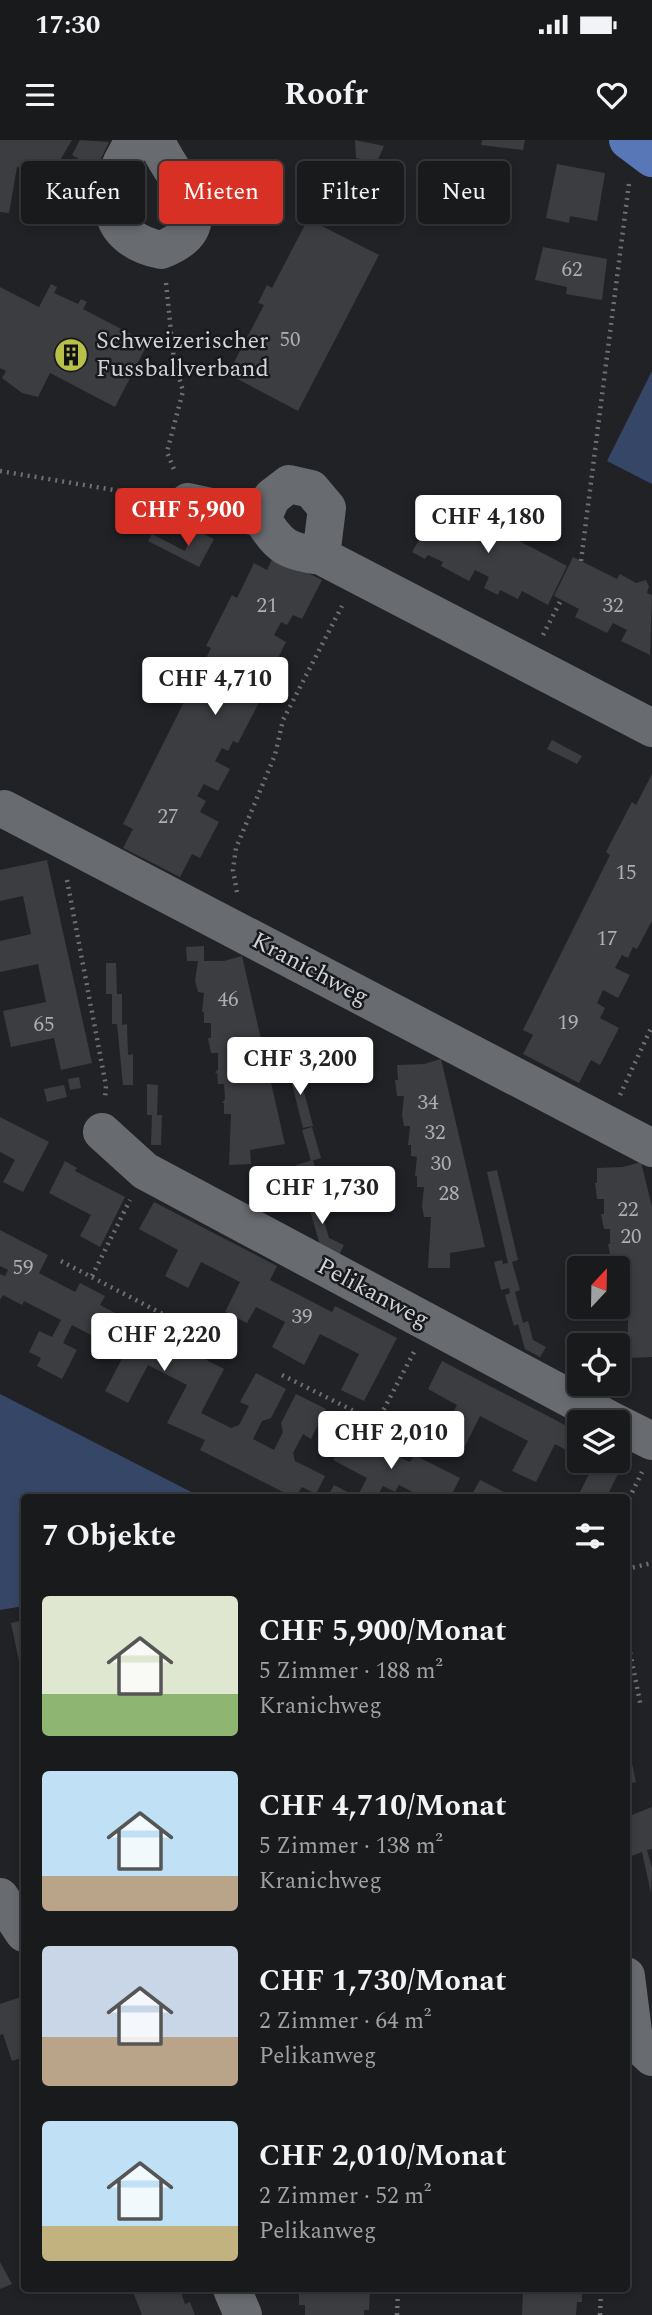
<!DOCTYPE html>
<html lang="de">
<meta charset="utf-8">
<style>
:root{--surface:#181a1c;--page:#252729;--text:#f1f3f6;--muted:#9fa1a3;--line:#36383b;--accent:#d93025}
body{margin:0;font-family:Spectral,serif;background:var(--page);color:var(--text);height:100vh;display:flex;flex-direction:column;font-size:26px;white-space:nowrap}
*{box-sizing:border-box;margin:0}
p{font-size:23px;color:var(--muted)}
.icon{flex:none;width:38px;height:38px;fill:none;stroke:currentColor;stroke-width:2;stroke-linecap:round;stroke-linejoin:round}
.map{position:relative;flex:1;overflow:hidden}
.sheet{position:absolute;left:21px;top:1354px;width:609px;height:798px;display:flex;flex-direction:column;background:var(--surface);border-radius:7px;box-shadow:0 4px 10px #0003,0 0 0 2px var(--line)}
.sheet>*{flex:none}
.banner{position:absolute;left:21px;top:21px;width:611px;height:63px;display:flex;gap:14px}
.needle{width:46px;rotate:22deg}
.controls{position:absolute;left:567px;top:1116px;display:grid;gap:14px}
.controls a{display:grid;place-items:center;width:63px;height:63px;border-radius:7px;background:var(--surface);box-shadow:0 4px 10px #0003,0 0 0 2px var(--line);font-size:35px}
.price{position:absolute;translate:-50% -60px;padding:0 16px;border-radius:7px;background:#fff;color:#222;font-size:23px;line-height:46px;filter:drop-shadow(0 2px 4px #0008)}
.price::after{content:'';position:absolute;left:50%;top:42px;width:21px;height:16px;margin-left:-10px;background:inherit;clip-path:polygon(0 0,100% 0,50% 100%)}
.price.current{background:var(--accent);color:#fff}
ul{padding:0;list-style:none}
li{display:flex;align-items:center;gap:21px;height:175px;padding:0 21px}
li span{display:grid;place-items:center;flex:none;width:196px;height:140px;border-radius:7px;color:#555}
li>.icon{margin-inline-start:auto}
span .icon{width:84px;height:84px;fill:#fffc;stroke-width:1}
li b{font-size:30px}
h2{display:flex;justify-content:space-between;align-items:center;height:84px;padding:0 21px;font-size:30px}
.chip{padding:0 24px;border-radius:7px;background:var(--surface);box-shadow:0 4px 10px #0003,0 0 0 2px var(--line);font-size:24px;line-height:63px}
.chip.current{background:var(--accent);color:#fff}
.status{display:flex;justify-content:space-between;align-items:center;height:49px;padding:0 35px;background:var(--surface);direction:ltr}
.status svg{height:19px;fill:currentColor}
header{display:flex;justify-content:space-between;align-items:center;height:91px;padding:0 21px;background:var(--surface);font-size:32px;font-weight:700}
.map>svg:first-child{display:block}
.green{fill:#364667}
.building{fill:#3b3d41}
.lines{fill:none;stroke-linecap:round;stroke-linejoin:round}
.path{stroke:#6d6f72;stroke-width:4.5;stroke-dasharray:2 5;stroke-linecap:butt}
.minor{stroke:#686b6f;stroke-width:38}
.major{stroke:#5777b7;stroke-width:38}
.labels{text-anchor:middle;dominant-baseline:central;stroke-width:5;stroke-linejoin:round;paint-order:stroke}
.number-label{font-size:21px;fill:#acaeb0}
.poi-label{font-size:24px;fill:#d1d3d5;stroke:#17191c;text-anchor:start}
.street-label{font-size:24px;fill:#d1d3d5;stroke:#17191c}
</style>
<div class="status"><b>17:30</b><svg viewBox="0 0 49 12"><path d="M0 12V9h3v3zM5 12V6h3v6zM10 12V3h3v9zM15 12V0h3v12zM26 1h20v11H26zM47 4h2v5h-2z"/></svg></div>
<header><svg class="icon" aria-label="menu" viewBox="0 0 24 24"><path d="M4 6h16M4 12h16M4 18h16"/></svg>Roofr<svg class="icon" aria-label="heart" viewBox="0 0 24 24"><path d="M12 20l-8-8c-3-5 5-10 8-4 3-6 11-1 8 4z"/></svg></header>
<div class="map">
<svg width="652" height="2175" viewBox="0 0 652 2175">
<rect width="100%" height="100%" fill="#202226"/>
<g class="green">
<path d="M652,231v113l-45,-23z"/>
<path d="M0,1254l203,104h-179v108l-24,4z"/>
</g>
<g class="building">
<path d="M0,0h72l-42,71 -6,-1 7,-40 -14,-3 -8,46 -9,-1z"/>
<path d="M80,0l29,2 -13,27 -24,-14z"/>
<path d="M355,0l29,6 -7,16 -21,-4z"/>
<path d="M482,0h43l-2,10 -42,-5z"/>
<path d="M557,24l48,9 -8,48 -27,-5 -1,7 -23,-5z"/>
<path d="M308,79l71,36 -81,156 -70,-37 36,-69 -6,-2 9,-18 5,3z"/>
<path d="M543,107l64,12 -5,41 -36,-6 1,-7 -32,-7z"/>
<path d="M51,144l6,3 -3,6 24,11 3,-5 6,3 -4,7 65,34 -15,29 -6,-3 -3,6 6,3 -15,29 -65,-34 -12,24 -16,-4 -20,-15 4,-7 -6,-3v-81l39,20z"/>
<path d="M434,362l58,25 -2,4 4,1 4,-6h7l3,9 59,31 -19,39 -26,-14 -4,8 -18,-9 -2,5 -14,-7 5,-11 -14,-7 -6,11 -28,-15 2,-4 -15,-7 -3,4 -13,-7 19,-32 -7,-3z"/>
<path d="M195,390l19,9 -15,28 -51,-26 4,-7 33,17z"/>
<path d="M274,415l27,17 1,-2 20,10 -20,39 -9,-4 -6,10 -6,-3 -7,13 12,7 -11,22 -12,-7 -7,13 6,4 -5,10 9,5 -28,54 -5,-2 -5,10 -6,-3 -7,13 15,8 -12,22 -14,-7 -7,12 9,5 -6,11 19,10 -19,36 -8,-4 -12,23 -57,-29 10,-19 -10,-5 88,-176 -5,-2 26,-51 5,3 17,-35 13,7z"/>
<path d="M573,417l44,22 3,-5 16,9 10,-3 3,6 -2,7 5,2 -2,60 -29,-14 6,-11 -14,-7 -6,10 -32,-16 4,-8 -25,-13z"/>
<path d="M552,600l30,16 -5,8 -30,-15z"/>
<path d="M652,634v147l-15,28 -4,-2 -5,11 -6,-3 -7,13 15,7 -12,23 -15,-8 -6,13 8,5 -5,10 19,10 -19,37 -9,-5 -12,23 -56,-29 10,-19 -10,-5 87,-175 -4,-3 26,-50 4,3z"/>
<path d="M47,720l45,203 -31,7 -7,-32 -43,9 -8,-36 43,-9 -8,-38 -38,8v-31l31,-7 -8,-38 -23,5v-31z"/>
<path d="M204,806v15h20l18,-5 43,188 -35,6 1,14 -22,1 2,-51h-7v-11h-2l3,-4 -1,-15h-6l-1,-11h-2l3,-4v-16h-7l-3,-15h3v-15h-7v-11h-2l2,-19 -6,-1 -3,-11 3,-20h-11l-1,-14z"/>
<path d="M106,823h10l1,31h5v31l5,-1 1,31 5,-1v31h-10l-6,-61h-5v-30h-6z"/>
<path d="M441,919l44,188 -35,6v15h-22l3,-51h-7l-2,-11 2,-19h-7v-11h-2l2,-19 -6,-1v-11h-3l2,-19h-6l-2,-11 2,-19h-7l-2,-16h3l-1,-15 27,-1z"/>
<path d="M297,925l16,61 -10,2 -15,-60z"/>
<path d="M79,937l2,11 -11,2 -2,-11z"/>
<path d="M147,944l11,1 -1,30h5l-1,30h-10l1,-30h-5z"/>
<path d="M64,945l3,12 -20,5 -3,-13z"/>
<path d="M0,977l49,25 -26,50 -20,-10 12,-22 -15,-8z"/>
<path d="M312,987l9,31 -10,3 -9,-31z"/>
<path d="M313,1020l8,30 -16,4 -9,-29z"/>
<path d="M65,1021l12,7 -2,3 50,26 -25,50 -20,-11 11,-21 -42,-22z"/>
<path d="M641,1022l11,45v150l-24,1v-38l-4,1v-12h-3l3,-19h-6l-1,-30h-6l-3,-16h2v-15h-6l-3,-15h3v-15h-7l-2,-16h2v-15l26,-1z"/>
<path d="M497,1030l21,90 -6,2 8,28 -5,2 8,31 5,-2 5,19 13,7 -6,10 -15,-8 -7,-25 -4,2 -9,-31 5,-2 -1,-5 -8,2 -7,-28 8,-2 1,4 5,-1 -21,-91z"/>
<path d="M316,1054l13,44 15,7 -5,10 -19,-10 -14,-48z"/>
<path d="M154,1062l123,64 -7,14 62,32 3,-6 62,32 -33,63 -23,-11 18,-36 -39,-20 -16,31 -32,-18 13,-25 -29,-15 -9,16 -22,-11 15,-30 -39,-20 -13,26 -23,-12 13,-26 -39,-21z"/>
<path d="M0,1090l48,25 -9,18 36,19 5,-9 25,13 -5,9 40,21 5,-8 21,11 -4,8 62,32 -23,44 30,15 8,-3 10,-19 -9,-4 16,-29 30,16 -15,29 -9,3 -9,18 21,11 9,-18 -2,-9 15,-29 30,15 -15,30 -8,-5 -10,19 2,8 30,15 -9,18 -14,-7 -7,11 -95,-48 5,-10 -38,-17 20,-38 -39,-20 -20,38 -23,-12 20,-38 -53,-28 -9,18 14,7 -15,29 -25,-13 4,-8 -12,-6 10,-21 13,6 9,-17 -37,-19 -2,4 -19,-10 -3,5v-26l5,2 3,-6 -8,-4z"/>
<path d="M442,1221l123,64 5,-8 9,4v36l-24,-13 -19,38 -24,-11 16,-30 -48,-25 -15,30 -23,-12 15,-29 -29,-16z"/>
<path d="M349,1291l36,18 3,-7 17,8 -4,8 9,4 4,-7 46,23 -10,20h-26l-25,-13 -4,7 -12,-6 -7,12h-49l7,-13 23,12 10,-19 -34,-18z"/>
<path d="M618,1301l13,7 -25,50h-29l17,-34 -6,-3h30z"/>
<path d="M480,1340l36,18h-46z"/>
<path d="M24,1480v60h-1l-12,-57z"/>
<path d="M631,1619l5,23 -10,2v-24z"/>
<path d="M652,1667v42l-5,1 5,18 -1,25 -9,-41 -16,6v-47l4,-1 2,5z"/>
<path d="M24,1856v61l-12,4 -9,-27 -3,1v-31z"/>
<path d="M0,2122l12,22 -12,5z"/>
<path d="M132,2149h48l5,15 5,-2 5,13h-53z"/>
<path d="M299,2149h71l-1,21h-5v5h-59v-10h-6z"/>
<path d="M512,2149h70v13h-5l-1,13h-54l1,-21h-11z"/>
</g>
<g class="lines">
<g class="path">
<path d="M166,143l8,78 9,30 -16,61 8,20"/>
<path d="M0,331l156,26"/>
<path d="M581,421l48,-378"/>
<path d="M543,495l18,-35"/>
<path d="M67,740l39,206 -1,12"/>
<path d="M237,752l-4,-22 3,-22 39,-93 8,-35 59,-114"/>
<path d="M620,955l32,-69"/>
<path d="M61,1121l163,85"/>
<path d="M92,1136l38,-76"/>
<path d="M282,1235l142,71"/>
<path d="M377,1282l37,-70"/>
<path d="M626,1365l16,-33"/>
<path d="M626,1429l26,-6"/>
<path d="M626,1492l15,75"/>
<path d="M397,2175l1,-26"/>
<path d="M600,2175l1,-26"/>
</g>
<g class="minor">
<path d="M135,0c-31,44 -37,97 26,110 68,-26 8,-73 -5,-110"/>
<path d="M188,362l74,16"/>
<path d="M321,416l6,-48 -16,-19 -22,-5 -17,13 -10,21c16,29 27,34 59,38l331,172"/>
<path d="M4,669l648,339"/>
<path d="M102,992l43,39 471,252"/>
<path d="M618,1284l34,17"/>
<path d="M0,1757l24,36"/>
<path d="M626,1836l8,64 18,17"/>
<path d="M232,2149l11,26"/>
</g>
<path class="major" d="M628,0l24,18"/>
</g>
<defs>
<g id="building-disc" transform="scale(1.75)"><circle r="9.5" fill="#b8c147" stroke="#17191c"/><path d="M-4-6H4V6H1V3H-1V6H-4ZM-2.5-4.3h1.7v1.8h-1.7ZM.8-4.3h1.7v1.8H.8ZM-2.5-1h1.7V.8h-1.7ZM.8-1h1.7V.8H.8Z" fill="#111"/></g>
</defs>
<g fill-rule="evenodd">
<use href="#building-disc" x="71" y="215"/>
</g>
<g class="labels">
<g class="number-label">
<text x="572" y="130">62</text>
<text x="290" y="200">50</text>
<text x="267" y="466">21</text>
<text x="613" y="466">32</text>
<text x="168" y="677">27</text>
<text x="626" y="733">15</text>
<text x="607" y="799">17</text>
<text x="228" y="860">46</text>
<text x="568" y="883">19</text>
<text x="44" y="885">65</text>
<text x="428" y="963">34</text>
<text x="435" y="993">32</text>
<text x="441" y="1024">30</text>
<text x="449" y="1054">28</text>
<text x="628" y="1070">22</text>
<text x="631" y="1097">20</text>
<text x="23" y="1128">59</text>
<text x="302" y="1177">39</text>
</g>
<g class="poi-label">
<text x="96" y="201">Schweizerischer<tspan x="96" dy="28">Fussballverband</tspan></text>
</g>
<g class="street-label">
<text transform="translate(310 829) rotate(28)">Kranichweg</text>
<text transform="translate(373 1153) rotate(28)">Pelikanweg</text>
</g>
</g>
</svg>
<div class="controls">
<a><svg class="needle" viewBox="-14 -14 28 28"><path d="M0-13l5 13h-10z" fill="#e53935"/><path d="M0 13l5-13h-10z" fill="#9fa1a3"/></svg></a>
<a><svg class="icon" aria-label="locate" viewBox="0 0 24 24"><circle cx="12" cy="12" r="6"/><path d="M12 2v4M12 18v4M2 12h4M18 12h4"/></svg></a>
<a><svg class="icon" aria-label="layers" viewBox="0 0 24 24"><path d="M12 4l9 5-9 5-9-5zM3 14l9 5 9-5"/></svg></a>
</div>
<b class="price current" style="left:188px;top:408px">CHF 5,900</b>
<b class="price" style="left:488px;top:415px">CHF 4,180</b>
<b class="price" style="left:215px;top:577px">CHF 4,710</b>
<b class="price" style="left:300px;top:957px">CHF 3,200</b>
<b class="price" style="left:322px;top:1086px">CHF 1,730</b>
<b class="price" style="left:164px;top:1233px">CHF 2,220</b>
<b class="price" style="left:391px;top:1331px">CHF 2,010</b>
<div class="banner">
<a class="chip">Kaufen</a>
<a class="chip current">Mieten</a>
<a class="chip">Filter</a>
<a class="chip">Neu</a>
</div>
<section class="sheet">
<h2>7 Objekte<svg class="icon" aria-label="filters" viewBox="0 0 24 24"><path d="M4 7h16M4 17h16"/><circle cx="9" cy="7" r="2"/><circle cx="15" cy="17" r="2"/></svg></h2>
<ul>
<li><span style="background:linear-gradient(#dfe7d0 70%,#8fb573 0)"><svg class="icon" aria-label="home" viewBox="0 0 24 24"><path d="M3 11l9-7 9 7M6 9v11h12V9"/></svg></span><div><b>CHF 5,900/Monat</b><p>5 Zimmer · 188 m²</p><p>Kranichweg</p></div></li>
<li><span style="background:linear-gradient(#bfe0f5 75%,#b9a48a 0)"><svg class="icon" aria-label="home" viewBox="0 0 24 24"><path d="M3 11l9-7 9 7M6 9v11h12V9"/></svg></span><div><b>CHF 4,710/Monat</b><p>5 Zimmer · 138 m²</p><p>Kranichweg</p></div></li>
<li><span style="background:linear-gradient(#c9d6e8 65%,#b9a48a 0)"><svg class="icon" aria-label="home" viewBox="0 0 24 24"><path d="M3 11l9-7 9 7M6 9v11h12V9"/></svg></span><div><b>CHF 1,730/Monat</b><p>2 Zimmer · 64 m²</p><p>Pelikanweg</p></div></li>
<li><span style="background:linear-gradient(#bfe0f5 75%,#c2b280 0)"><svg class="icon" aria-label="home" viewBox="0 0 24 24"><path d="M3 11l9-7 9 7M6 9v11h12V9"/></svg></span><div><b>CHF 2,010/Monat</b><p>2 Zimmer · 52 m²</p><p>Pelikanweg</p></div></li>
</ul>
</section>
</div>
